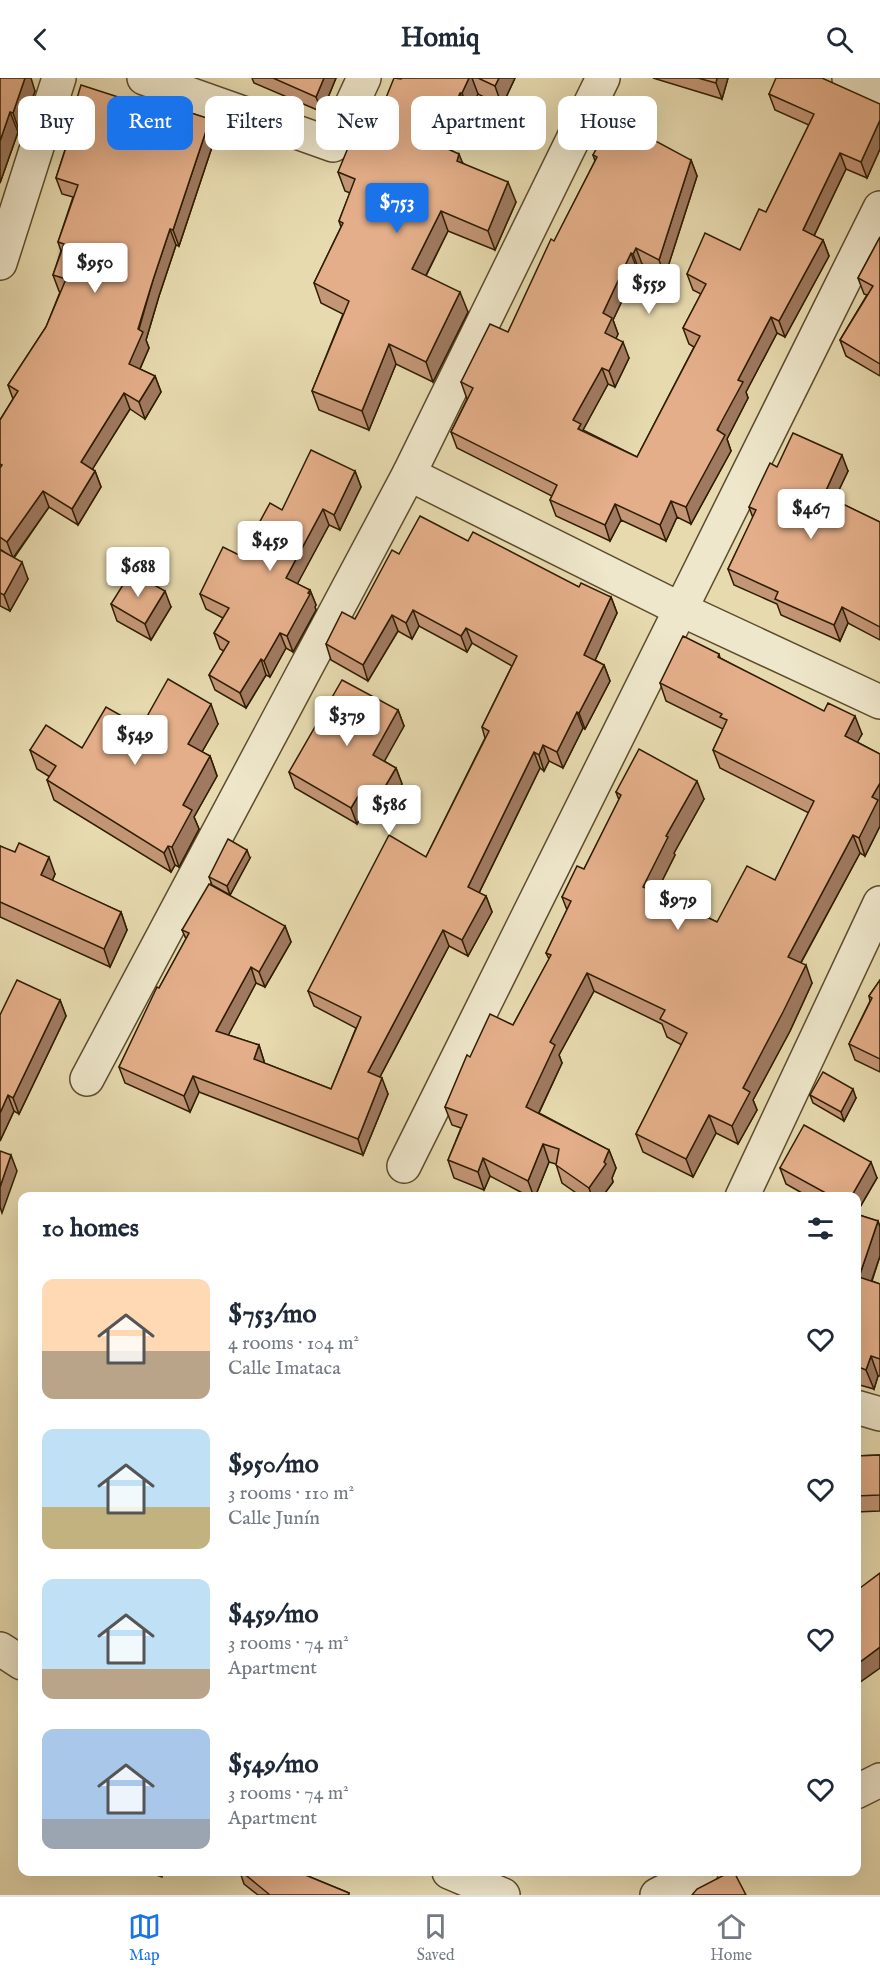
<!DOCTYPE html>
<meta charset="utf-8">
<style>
:root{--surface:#fff;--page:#f6f6f7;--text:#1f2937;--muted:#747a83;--line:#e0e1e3;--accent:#1a73e8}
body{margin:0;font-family:"IM FELL English",serif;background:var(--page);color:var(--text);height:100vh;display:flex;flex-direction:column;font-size:22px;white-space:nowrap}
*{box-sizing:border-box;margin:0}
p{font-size:20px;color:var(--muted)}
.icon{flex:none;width:33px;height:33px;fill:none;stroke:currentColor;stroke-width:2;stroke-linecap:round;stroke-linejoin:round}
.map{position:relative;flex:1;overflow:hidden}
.side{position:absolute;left:18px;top:1114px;width:843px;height:684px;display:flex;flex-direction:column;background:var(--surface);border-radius:12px;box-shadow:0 6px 24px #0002}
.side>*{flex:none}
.banner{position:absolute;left:18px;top:18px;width:844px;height:54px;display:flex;gap:12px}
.price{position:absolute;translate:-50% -51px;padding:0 14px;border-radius:6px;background:#fff;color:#222;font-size:20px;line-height:39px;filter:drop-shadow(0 2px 3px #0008)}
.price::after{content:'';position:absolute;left:50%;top:36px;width:18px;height:14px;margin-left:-9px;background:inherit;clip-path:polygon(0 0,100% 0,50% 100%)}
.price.active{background:var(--accent);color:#fff}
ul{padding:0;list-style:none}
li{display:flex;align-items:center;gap:18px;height:150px;padding:0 24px}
li span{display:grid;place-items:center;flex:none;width:168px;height:120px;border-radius:12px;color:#555}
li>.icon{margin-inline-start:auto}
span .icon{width:72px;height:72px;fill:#fffc;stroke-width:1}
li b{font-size:26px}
h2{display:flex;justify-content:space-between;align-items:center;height:72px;padding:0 24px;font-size:26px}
.pill{padding:0 21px;border-radius:12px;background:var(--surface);box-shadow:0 6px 24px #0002;font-size:21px;line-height:54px}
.pill.active{background:var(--accent);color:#fff}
header{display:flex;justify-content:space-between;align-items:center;height:78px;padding:0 24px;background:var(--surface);font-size:27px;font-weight:700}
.tab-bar{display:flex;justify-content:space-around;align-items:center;height:84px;border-top:2px solid var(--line);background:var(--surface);font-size:16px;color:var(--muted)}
.tab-bar a{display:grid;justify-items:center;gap:3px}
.tab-bar .active{color:var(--accent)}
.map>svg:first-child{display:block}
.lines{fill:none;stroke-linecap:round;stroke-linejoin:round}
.minor-casing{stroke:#5d4c2d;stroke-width:36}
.minor{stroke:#efe7cb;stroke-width:33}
.wall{fill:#c39676;stroke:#2f1d02;stroke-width:1.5}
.shaded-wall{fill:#9f7a60;stroke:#2f1d02;stroke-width:1.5}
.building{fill:#e3ae89;stroke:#2f1d02;stroke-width:1.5}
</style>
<header><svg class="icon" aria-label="back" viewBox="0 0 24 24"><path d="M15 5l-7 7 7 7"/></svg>Homiq<svg class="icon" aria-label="search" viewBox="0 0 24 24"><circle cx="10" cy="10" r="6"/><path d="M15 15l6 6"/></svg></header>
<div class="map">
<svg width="880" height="1817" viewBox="0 0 880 1817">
<rect width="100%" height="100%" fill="#e7daaf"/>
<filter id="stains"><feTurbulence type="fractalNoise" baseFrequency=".00333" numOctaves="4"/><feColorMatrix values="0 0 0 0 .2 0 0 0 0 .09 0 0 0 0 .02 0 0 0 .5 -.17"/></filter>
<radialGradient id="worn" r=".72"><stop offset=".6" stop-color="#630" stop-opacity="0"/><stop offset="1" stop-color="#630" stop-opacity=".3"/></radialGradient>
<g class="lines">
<g class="minor-casing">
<g id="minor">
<path d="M144,0l189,67 31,-67"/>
<path d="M849,0l31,16"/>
<path d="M0,185l59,-185"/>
<path d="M409,396l271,135 200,93"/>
<path d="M87,1001l322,-605 194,-396"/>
<path d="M404,1088l476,-958"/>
<path d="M742,1119l138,-294"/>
<path d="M856,1329l24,7"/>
<path d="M0,1571l22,14"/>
<path d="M856,1714l24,-12"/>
<path d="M449,1794l54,23"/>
<path d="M657,1817l44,-23"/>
</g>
</g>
<use href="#minor" class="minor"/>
</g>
<g class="wall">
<path d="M0,0l35,13 -15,42 -2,-1 -18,51z"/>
<path d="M252,0h84l-14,34 -68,-29z"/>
<path d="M401,0h114l-13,28 -24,-12 -9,19 -2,-1 -15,39 11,12 53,39 -21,48 -47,-19 -22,45 42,36 -35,70 -37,-18 -27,66 -50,-20 -7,-19 31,-77 -22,-11 -7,-20 27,-56 -2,-6 11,-28 -5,-2 -7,-19 39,-52z"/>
<path d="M653,0h75l-6,21z"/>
<path d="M769,16l111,10v45l-13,29 -21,-9 -32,67 9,4 6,16 -44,81 -8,-4 -31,59 2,6 -21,41 4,12 -40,73 -14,-7 -11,24 -45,-21 -11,21 -54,-25 -6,-16 2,-4 -95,-48 -6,-16 16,-33 -6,-17 47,-50 87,-171 -2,-6 98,5 6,16 -32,100 -23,-12 -3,6 -2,-1 -24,51 5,14 -2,4 13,20 -14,29 -7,-3 -25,46 54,27 57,-110 -5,-3 -6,-16 18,-34 -8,-4 -6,-16 53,-24 26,-38 43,-87 -34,-15z"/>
<path d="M71,40l145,17 -37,111 -3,-1 -17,51 -13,44 3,8 -9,21 15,7 6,16 -16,27 -15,-10 -38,60 3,2 6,16 -23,38 -29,-18 -35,51 14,21 -18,32 -10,-5v-56l9,5 -9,-6v-129l13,-21 -5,-14 38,-58 14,-35 -1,-1 -6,-16 8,-24 -3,-9 15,-45 -11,-3 -6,-16 17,-53z"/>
<path d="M880,159v139l-34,-20 -6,-16 27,-45 -3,-1 -6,-16z"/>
<path d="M777,389l71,4 -14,29 46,22v118l-32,-17 -8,18 -59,-26 -4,-11 -43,-19 -6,-16 25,-51 -4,-11z"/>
<path d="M355,393l6,16 -21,43 -11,-5 -32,59 13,6 6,15 -1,2 1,3 -23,42 -7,-4 -16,29 -4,-2 -20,33 -31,-18 -6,-15 15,-24 -4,-2 -6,-16 9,-15 -17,-9 -6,-15 41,-38 41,-46z"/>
<path d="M468,463l111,46 32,10 6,16 -22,47 9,5 6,16 -25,48 -2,-1 -20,40 -14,-7 -5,10 -4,-3 -61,125 7,3 6,16 -24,44 -19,-10 -69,131 8,17 -25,61 -164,-63 -9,20 -65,-29 -6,-16 40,-79 27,-49 -4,-9 103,-4 6,16 -26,45 -9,-4 -28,52 31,10 5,16v2l67,26 25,-61 -42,-22 -6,-15 118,-134 59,-119 -3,-11 30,-61 -40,-23 -5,9 -48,-26 -7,13 -14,-8 -30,50 -37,-21 -5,-16 29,-25 44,-65z"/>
<path d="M111,526l60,3 -20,33 -34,-19z"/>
<path d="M719,576l1,4 142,76 -5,8 23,12v72l-15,30 -5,-3 -59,110 11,20 -22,48 -37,69 4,10 -19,34 -22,-11 -23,44 -50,-25 -7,-18 46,-89 -15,-8 -5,-13 -68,-33 -35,64 3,8 -23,50 70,37 7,18 -4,10 1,4 -11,15h-20l-20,-14 -6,-19 -7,-2 -14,35h-5l-40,-21 -6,14 -30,-12 -6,-18 13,-32 -9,-3 -7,-18 25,-50 43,-32 36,-66 -3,-6 21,-43 -5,-13 22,-28 35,-69 -3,-8 88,7 -30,54 1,2 -19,38 61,29 58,-42 34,-67 -89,-45 -7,-18 10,-21 -57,-28 -6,-18z"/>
<path d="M398,632l6,16 -20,35 12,7 6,16 -17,29 -16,-9 -12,20 -62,-36 -6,-16z"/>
<path d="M218,646l-16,28 8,4 7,20 -23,41 5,12 -20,38 -4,-2 -4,7 -117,-72 -7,-20 3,-3 -13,-8 -7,-19 52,-2 59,-21z"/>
<path d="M0,768l55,28 -3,7 69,31 6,18 -17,37 -110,-50z"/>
<path d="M250,780l-20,37 -18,-10 -3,-8z"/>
<path d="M880,902v92l-25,-12 -6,-16 21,-43 -1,-5z"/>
<path d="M60,922l6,16 -47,98 -5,-3 -14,30v-126z"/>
<path d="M810,1017l46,3 -12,23 -31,-18z"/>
<path d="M780,1090l97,10 -21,36v-17h-47l-23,-13z"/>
<path d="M856,1136l22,7 2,6v29l-8,25 8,3v92h-2l-4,13 -18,-5z"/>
<path d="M880,1377v56l-24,1v-56z"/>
<path d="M148,1794h15l-1,5z"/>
<path d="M240,1794h58l51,21v2h-91l-14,-11z"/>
</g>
<g class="shaded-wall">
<path d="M25,0h6l4,13 -15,42 -7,-20z"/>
<path d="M324,0h12l-14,34 -6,-15z"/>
<path d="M469,0h3l6,16 -9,19 -7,-20z"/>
<path d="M499,0h16l-13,28 -7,-20z"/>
<path d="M717,0h11l-6,21 -6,-16z"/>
<path d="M460,15l7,19 -21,53 -7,-20z"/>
<path d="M10,34l8,20 -18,51v-42z"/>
<path d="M210,41l6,16 -37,111 -6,-16z"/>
<path d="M880,42v29l-13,29 -6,-16z"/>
<path d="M840,75l6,16 -37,77 -6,-16z"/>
<path d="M459,76l8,20 -10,-13z"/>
<path d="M691,82l6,16 -32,100 -6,-16z"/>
<path d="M508,104l8,20 -21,48 -7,-19z"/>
<path d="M441,133l7,20 -29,58 -7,-20z"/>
<path d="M170,151l6,16 -17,51 -13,44 3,8 -14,32 -6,-16 24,-84z"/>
<path d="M823,162l6,16 -44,81 -6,-16z"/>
<path d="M636,170l6,16 -3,6 -6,-16z"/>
<path d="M631,175l6,16 -24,51 5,14 -7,15 -6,-16 -2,-20z"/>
<path d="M460,214l8,20 -35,70 -7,-20z"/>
<path d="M771,239l6,16 -31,59 2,6 -21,41 4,12 -40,73 -5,-17 52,-127z"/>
<path d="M623,264l6,16 -14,29 -6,-16z"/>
<path d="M389,266l7,20 -27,66 -7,-19z"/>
<path d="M602,290l6,16 -25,46 3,10 -13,-20z"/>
<path d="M155,298l6,16 -16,27 -6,-17z"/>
<path d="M124,315l6,16 -43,69 -6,-16z"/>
<path d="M842,377l6,16 -19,40 -5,-16z"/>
<path d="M95,393l6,16 -23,38 -6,-16z"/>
<path d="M355,393l6,16 -21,43 -6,-15z"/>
<path d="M43,413l6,16 -36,51 -6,-16z"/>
<path d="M671,423l6,16 -11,24 -6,-16z"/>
<path d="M615,426l6,16 -11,21 -5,-16z"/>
<path d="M323,431l6,16 -37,69 -6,-16z"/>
<path d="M22,484l6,17 -18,32 -6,-16z"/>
<path d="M310,512l6,15 -1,2 1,3 -23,42 -6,-16z"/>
<path d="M165,513l6,16 -20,33 -6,-16z"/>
<path d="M611,519l6,16 -27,58 -6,-16z"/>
<path d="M842,529l6,16 -8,18 -6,-16z"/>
<path d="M413,532l6,16 -7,13 -6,-16z"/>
<path d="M392,537l6,16 -30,50 -5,-16z"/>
<path d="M466,550l6,15 -5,9 -6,-16z"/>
<path d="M280,555l6,15 -16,29 -6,-16z"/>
<path d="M261,581l5,16 -20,33 -6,-15z"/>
<path d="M604,587l6,16 -25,48 -6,-16z"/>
<path d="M211,626l7,20 -23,40 -7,-20z"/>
<path d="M398,632l6,16 -25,45 -6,-16z"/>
<path d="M577,634l6,16 -20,40 -6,-16z"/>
<path d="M855,638l7,18 -11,20 -6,-18z"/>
<path d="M543,667l6,16 -5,10 -5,-16z"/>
<path d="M534,674l6,16 -66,135 -6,-16z"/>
<path d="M210,678l7,20 -23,41 5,12 -20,38 -7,-20 11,-42z"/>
<path d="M396,690l6,16 -17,29 -6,-16z"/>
<path d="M697,703l7,18 -30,54 1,2 -25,50 -7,-18 23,-51z"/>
<path d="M880,705v43l-15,30 -6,-18 13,-41z"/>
<path d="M363,710l6,16 -12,20 -6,-16z"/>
<path d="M853,757l7,18 -66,122 -6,-18z"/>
<path d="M168,768l7,19 -4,7 -7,-19z"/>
<path d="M247,772l3,8 -20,37 -3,-9z"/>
<path d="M49,779l6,17 -8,19 -6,-18z"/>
<path d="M486,818l6,16 -24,44 -6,-16z"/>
<path d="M121,834l6,18 -17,37 -6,-18z"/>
<path d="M285,848l6,16 -26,45 -6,-15z"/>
<path d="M443,852l6,16 -75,142 -6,-16z"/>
<path d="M806,887l6,18 -22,48 -37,69 4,10 -19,34 -6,-18 11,-38z"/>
<path d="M251,889l5,16 -34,64 -6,-16z"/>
<path d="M587,895l7,18 -35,64 3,8 -29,62 -7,-18 24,-65z"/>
<path d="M60,922l6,16 -47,98 -6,-16z"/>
<path d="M259,967l5,16 -5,14 -5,-16z"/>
<path d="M193,998l6,16 -9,20 -6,-16z"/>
<path d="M382,1000l6,16 -25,61 -5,-16z"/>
<path d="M853,1011l3,9 -12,23 -3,-9z"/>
<path d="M8,1017l6,16 -14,30v-28z"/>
<path d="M709,1037l7,18 -23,44 -7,-18z"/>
<path d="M543,1066l6,18 -14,35h-1l-6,-16z"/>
<path d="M609,1072l7,18 -4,10 1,4 -11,15h-10l-3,-9 15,-26z"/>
<path d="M11,1077l6,16 -15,42 -2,-6v-20z"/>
<path d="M483,1080l7,18 -6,14 -6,-18z"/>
<path d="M871,1084l6,16 -21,36v-17h-5z"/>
<path d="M878,1143l2,6v29l-14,41 -7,-20z"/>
<path d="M871,1278l7,20 -4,13 -8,-19z"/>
<path d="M880,1569v21l-24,17v-20z"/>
</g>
<g class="building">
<path d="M0,0h25l-12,35 -3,-1 -10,29z"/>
<path d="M273,0h51l-8,19z"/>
<path d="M394,0l7,1v-1h68l-7,15h-2l-21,52 20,9 -2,7 51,21 -20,49 -47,-20 -29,58 48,23 -34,70 -37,-18 -27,67 -50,-20 37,-90 -35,-18 29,-60 -4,-2 16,-42 -17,-7 24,-58 15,6z"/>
<path d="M478,0h21l-4,8z"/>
<path d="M698,0h19l-1,5z"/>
<path d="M776,0h46l58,26v16l-19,42 -21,-9 -37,77 20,10 -44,81 -8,-4 -33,63 5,2 -26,48 8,5 -39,72 -15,-6 -11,24 -45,-21 -10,21 -55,-25 7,-15 -106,-53 22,-44 -12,-6 29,-58 18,8 43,-93 3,2 43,-84 -4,-2 20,-37 78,42 -32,100 -23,-12 -3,6 -2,-1 -28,60 9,5 -7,15 18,9 -14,29 -7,-3 -29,52 8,4 -3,5 59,28 63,-121 -17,-8 23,-44 -19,-10 18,-41 35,17 19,-41 7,3 48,-98 -45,-20z"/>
<path d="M81,7l102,33 2,-7 25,8 -37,111 -3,-1 -17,51 -15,49 5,3 -14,32 26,12 -16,26 -15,-9 -43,69 14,9 -23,38 -29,-18 -36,51 -7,-5v-69l2,-3 -2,-1v-44l18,-29 -10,-6 38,-58 20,-48 -13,-4 11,-31 -6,-2 20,-57 -22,-7 19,-58 -4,-2z"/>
<path d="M880,159v127l-40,-24 33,-54 -15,-8z"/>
<path d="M793,355l49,22 -18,40 56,27v105l-38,-20 -8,18 -59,-26 3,-7 -50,-23 28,-59 -7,-3 21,-44 7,4z"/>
<path d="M311,372l44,21 -21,44 -11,-6 -37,69 24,12 -2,3 2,1 -23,42 -7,-3 -16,28 -3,-2 -21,34 -31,-18 20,-33 -15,-9 15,-25 -29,-14 23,-47 18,9 29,-53 12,7z"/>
<path d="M420,438l48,25 5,-9 106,55 2,-4 30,14 -27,58 20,10 -25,48 -2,-1 -20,40 -14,-7 -4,10 -5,-3 -66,135 18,9 -24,44 -19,-10 -75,142 14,6 -24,61 -165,-63 -9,20 -65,-29 38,-80 2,1 30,-55 -7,-3 27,-46 76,42 -26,46 -8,-5 -35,64 43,14 -5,14 77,30 30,-72 -53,-26 81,-156 37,22 63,-126 -7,-4 35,-71 -51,-28 -5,8 -48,-26 -7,13 -14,-8 -29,50 -37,-21 16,-32 13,7 37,-69 7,4z"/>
<path d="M0,472l22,12 -18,33 -4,-2z"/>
<path d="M131,494l34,19 -20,33 -34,-20z"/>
<path d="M683,558l36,18 -1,3 106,54 4,-8 27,13 -10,20 35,18v29l-8,14 6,3 -19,38 -6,-3 -65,122 18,8 -23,47 -40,76 7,4 -18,34 -23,-11 -23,44 -50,-25 51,-101 -27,-14 5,-9 -78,-37 -37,69 5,3 -29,62 83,43 -5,12 2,2 -17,24 -33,-23 3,-16 -16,-5 -15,37 -45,-23 -5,14 -30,-12 19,-45 -22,-8 22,-52 3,2 20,-43 23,11 38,-70 -5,-2 25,-52 -9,-4 15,-31 7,3 37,-74 -5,-3 23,-43 58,32 -31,55 2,1 -25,50 74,35 30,-56 28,14 39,-79 -101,-51 14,-30 -7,-3 2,-3 -62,-31z"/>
<path d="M168,601l43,25 -23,40 22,12 -27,49 9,5 -20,37 -4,-1 -4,7 -117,-73 9,-14 -26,-16 16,-25 36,23 24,-41 35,20z"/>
<path d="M342,602l56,30 -25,45 23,13 -17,29 -16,-9 -12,20 -62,-36z"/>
<path d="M228,761l19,11 -20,36 -18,-9z"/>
<path d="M19,765l30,14 -8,18 80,37 -17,37 -104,-47v-56l15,6z"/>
<path d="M17,902l43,20 -47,98 -5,-3 -8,18v-98z"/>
<path d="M880,902v79l-31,-15 23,-46 -3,-2z"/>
<path d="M823,994l30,17 -12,23 -31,-17z"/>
<path d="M804,1047l67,37 -20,35h-18l-53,-29z"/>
<path d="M0,1073l11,4 -11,32z"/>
<path d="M856,1136l22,7 -19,56 21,7v75l-9,-3 -5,14 -10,-4z"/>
<path d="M880,1377v40l-24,1v-40z"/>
<path d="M880,1495v74l-24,18v-74z"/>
<path d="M242,1794h56l51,21 -1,2h-78z"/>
<path d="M730,1794h4l12,23h-54l5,-6z"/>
</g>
<rect width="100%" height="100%" filter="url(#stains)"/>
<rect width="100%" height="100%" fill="url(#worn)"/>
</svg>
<b class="price active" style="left:397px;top:156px">$753</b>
<b class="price" style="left:95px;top:216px">$950</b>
<b class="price" style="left:649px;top:237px">$559</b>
<b class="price" style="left:811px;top:462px">$467</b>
<b class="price" style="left:270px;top:494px">$459</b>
<b class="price" style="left:138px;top:520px">$688</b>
<b class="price" style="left:347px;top:669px">$379</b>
<b class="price" style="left:135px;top:688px">$549</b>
<b class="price" style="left:389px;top:758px">$586</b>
<b class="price" style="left:678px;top:853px">$979</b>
<div class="banner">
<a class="pill">Buy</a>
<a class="pill active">Rent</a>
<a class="pill">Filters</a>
<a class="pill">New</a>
<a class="pill">Apartment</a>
<a class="pill">House</a>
</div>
<section class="side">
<h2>10 homes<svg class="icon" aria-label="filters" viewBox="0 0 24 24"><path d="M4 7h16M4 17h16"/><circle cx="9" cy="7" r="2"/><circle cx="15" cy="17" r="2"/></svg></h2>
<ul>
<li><span style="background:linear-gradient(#ffd9b3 60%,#b9a48a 0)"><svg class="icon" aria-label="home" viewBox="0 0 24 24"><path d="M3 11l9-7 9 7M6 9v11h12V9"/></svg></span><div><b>$753/mo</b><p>4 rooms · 104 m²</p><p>Calle Imataca</p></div><svg class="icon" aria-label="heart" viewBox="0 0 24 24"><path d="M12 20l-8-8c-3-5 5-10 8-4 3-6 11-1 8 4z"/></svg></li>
<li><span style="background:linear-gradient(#bfe0f5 65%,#c2b280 0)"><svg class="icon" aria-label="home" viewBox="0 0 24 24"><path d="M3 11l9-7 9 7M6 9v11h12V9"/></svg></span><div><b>$950/mo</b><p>3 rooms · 110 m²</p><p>Calle Junín</p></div><svg class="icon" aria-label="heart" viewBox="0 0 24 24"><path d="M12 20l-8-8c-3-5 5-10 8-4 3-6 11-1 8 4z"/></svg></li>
<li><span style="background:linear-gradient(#bfe0f5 75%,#b9a48a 0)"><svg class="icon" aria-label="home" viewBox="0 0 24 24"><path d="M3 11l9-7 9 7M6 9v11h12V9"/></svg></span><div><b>$459/mo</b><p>3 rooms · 74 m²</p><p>Apartment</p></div><svg class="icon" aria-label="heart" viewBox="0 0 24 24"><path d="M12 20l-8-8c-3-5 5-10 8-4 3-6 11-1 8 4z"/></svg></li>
<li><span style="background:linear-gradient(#a9c7e8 75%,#9aa5b1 0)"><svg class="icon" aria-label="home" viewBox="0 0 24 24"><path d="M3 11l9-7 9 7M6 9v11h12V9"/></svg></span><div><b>$549/mo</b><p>3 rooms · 74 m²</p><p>Apartment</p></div><svg class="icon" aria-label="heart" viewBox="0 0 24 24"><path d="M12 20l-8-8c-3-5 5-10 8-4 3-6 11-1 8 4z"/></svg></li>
</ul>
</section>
</div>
<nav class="tab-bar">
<a class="active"><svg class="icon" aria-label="map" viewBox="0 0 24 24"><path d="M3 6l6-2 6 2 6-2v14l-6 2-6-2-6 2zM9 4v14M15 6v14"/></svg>Map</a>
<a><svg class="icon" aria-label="saved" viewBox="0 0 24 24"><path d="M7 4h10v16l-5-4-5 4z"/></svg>Saved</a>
<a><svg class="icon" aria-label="home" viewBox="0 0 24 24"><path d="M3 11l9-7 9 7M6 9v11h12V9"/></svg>Home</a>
</nav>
